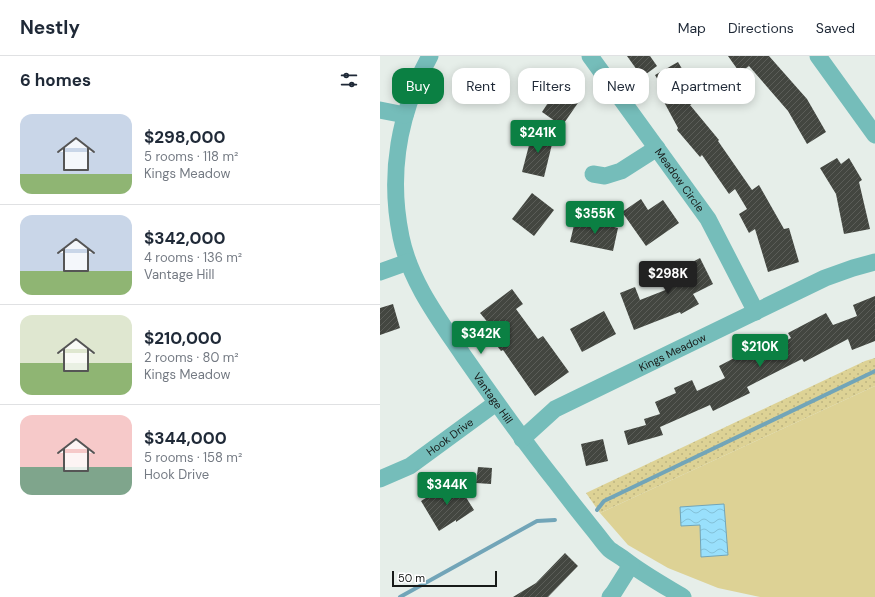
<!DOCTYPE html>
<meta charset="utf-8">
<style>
:root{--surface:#fff;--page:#f2f2f3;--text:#1f2937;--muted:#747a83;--line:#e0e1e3;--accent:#0b8043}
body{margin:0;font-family:"DM Sans",sans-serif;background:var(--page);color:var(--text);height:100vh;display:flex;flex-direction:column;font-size:15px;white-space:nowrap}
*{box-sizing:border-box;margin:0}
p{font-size:13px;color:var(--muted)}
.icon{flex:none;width:22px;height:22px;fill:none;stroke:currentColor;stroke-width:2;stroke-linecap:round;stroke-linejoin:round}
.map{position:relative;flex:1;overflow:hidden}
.drawer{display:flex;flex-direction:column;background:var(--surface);width:380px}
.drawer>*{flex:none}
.hud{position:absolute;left:12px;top:12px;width:380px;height:36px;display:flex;gap:8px}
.scale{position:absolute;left:12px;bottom:10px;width:105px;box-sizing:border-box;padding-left:4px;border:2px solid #171a18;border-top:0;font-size:11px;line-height:14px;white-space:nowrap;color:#171a18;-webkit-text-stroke:3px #fff;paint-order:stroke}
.price{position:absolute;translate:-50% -34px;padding:0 9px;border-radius:4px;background:var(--accent);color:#fff;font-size:13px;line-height:26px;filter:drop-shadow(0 1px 2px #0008)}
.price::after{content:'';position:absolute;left:50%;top:24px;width:12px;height:9px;margin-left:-6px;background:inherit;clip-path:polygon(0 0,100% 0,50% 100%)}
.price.current{background:#222;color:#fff}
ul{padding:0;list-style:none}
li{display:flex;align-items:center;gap:12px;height:100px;padding:0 20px}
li+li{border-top:1px solid var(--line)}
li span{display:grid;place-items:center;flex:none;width:112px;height:80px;border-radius:12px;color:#555}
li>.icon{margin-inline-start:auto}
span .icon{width:48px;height:48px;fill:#fffc;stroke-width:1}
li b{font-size:17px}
h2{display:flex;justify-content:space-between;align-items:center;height:48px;padding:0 20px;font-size:17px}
.tag{padding:0 14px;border-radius:12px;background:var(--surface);box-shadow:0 2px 10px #0003;font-size:14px;line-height:36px}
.tag.current{background:var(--accent);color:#fff}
header{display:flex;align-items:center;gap:24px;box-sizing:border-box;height:56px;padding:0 20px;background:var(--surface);border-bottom:1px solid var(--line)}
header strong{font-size:19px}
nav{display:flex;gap:22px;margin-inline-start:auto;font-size:14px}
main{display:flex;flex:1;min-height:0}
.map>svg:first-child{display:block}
.grass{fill:url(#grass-dots)}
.park{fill:#ddd295}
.water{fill:url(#water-waves);stroke:#72a5b8}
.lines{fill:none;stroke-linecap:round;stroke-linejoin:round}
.stream{stroke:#72a5b8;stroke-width:4}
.building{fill:url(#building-hatch)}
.minor{stroke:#75bdba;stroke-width:17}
.labels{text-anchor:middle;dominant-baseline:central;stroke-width:4;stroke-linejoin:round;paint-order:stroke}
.street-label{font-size:11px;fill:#171a18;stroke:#fff}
</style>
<header>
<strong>Nestly</strong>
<nav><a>Map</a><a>Directions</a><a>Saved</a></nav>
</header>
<main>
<section class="drawer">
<h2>6 homes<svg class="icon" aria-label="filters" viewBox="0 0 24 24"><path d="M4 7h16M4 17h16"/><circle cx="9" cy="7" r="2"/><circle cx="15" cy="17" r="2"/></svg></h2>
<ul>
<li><span style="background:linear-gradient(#c9d6e8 75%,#8fb573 0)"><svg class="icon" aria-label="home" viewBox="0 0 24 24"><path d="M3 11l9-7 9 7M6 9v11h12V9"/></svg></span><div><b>$298,000</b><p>5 rooms · 118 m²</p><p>Kings Meadow</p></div></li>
<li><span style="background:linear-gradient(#c9d6e8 70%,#8fb573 0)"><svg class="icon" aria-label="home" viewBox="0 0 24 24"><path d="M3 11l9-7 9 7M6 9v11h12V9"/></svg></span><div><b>$342,000</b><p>4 rooms · 136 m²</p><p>Vantage Hill</p></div></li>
<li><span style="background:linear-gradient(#dfe7d0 60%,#8fb573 0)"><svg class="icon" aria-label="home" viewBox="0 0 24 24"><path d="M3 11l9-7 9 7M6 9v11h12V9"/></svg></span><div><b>$210,000</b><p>2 rooms · 80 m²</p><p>Kings Meadow</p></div></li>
<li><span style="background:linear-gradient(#f6c9c9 65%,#7fa58c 0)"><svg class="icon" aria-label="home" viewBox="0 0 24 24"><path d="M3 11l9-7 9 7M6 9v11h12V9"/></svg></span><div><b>$344,000</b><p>5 rooms · 158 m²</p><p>Hook Drive</p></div></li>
</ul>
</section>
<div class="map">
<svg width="495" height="541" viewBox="0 0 495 541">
<defs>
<pattern id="grass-dots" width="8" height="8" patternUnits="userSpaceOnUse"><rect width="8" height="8" fill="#ddd295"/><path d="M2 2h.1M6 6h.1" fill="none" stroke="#bdb480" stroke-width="1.8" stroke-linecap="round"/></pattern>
<pattern id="water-waves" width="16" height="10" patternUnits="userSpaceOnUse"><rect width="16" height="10" fill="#99e0fc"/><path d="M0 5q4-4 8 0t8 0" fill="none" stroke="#83c0d7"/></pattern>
<pattern id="building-hatch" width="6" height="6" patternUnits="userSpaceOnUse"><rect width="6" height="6" fill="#434640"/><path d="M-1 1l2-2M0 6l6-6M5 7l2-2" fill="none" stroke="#5b5d58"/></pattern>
</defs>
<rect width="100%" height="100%" fill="#e6eee9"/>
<path class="grass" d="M495,302v28l-275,127 -14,-20 279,-132z"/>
<path class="park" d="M495,330v211h-115l-42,-9 -50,-20 -40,-23 -28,-32z"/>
<path class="water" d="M344,448l4,51 -27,2 -1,-32 -19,1 -1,-19z"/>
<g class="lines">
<g class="stream">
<path d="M217,454l7,-9 267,-128 4,-2"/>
<path d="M20,541l137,-76 18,-1"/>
</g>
</g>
<g class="building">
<path d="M247,0h23l7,10 -15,11z"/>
<path d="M348,0h41l38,43 19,33 -19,12 -19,-33 -39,-45 -9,7z"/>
<path d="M298,6l22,37 -10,6 29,35 -1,1 34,49 7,-5 25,44 5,-1 10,34 -31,10 -13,-43 -6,4 -10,-19 8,-5 -12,-20 -6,5 -27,-39 -2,2 -23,-27 1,-2 -14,-26 5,-3 -14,-24z"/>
<path d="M179,30l21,14 -18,26 -20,-14z"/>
<path d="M153,74l21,6 -10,41 -22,-5z"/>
<path d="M457,102l4,6 8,-6 13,22 -3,2 11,47 -26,5 -8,-40 -16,-26z"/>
<path d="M152,137l22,17 -20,26 -22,-17z"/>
<path d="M261,143l7,11 15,-10 16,23 -33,23 -24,-34z"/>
<path d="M195,165l19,4v-3l24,6 -5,23 -43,-9z"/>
<path d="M320,202l13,26 -20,10 6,10 -18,10 -1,-2 -46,18 -14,-37 15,-6 5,13 28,-11 -8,-14 23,-13 2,4z"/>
<path d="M132,233l11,15 -7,5 22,30 5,-3 26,36 -34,24 -32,-46 -2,1 -17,-22 6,-4 -10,-12z"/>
<path d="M495,240v45l-23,9 -4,-11 -44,23 -2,-3 -55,28 3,6 -37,18 -3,-6 -50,22 3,8 -35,10 -4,-14 22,-6 -2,-6 16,-5 -5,-12 21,-9 -2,-5 18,-8 5,11 28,-13 -6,-12 42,-22 4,8 26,-14 -3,-5 38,-20 7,12 24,-9 -4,-11z"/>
<path d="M13,248l7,24 -20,7v-27z"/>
<path d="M224,255l12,23 -34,18 -12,-23z"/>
<path d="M223,383l5,22 -22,5 -5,-22z"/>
<path d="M98,411l14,1 -1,16 -15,-1z"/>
<path d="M75,424l19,30 -18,12v-2l-17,11 -18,-30z"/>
<path d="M185,497l13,13 -30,31h-35l23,-14z"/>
</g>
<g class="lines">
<g class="minor">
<path id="s1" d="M50,0c-31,56 -42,118 -29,181 9,44 37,81 62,118 30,43 60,86 93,127 12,16 24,31 36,46 6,7 11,15 17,21 5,4 11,7 16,11 18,14 38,25 58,37"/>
<path id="s2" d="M210,0l118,163 48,93"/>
<path d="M438,0l57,79"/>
<path d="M0,54l25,5"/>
<path d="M213,118l12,2 16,-5 36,-23"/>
<path d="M0,216l28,-10"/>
<path id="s3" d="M142,383l33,-30 270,-131 28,-10 22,-6"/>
<path id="s4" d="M0,423l30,-13 86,-63"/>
<path d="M230,541l4,-5 17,-27"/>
</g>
</g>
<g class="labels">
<g class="street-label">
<text stroke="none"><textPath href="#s2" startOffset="153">Meadow Circle</textPath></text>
<text stroke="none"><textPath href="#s3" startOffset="175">Kings Meadow</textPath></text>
<text stroke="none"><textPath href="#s1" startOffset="374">Vantage Hill</textPath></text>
<text stroke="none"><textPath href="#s4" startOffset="82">Hook Drive</textPath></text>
</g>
</g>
</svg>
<div class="scale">50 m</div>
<b class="price" style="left:158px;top:98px">$241K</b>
<b class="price" style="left:215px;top:179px">$355K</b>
<b class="price current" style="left:288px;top:239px">$298K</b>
<b class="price" style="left:101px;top:299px">$342K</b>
<b class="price" style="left:380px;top:312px">$210K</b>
<b class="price" style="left:67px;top:450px">$344K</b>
<div class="hud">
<a class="tag current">Buy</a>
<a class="tag">Rent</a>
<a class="tag">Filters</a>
<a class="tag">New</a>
<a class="tag">Apartment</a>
</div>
</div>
</main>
